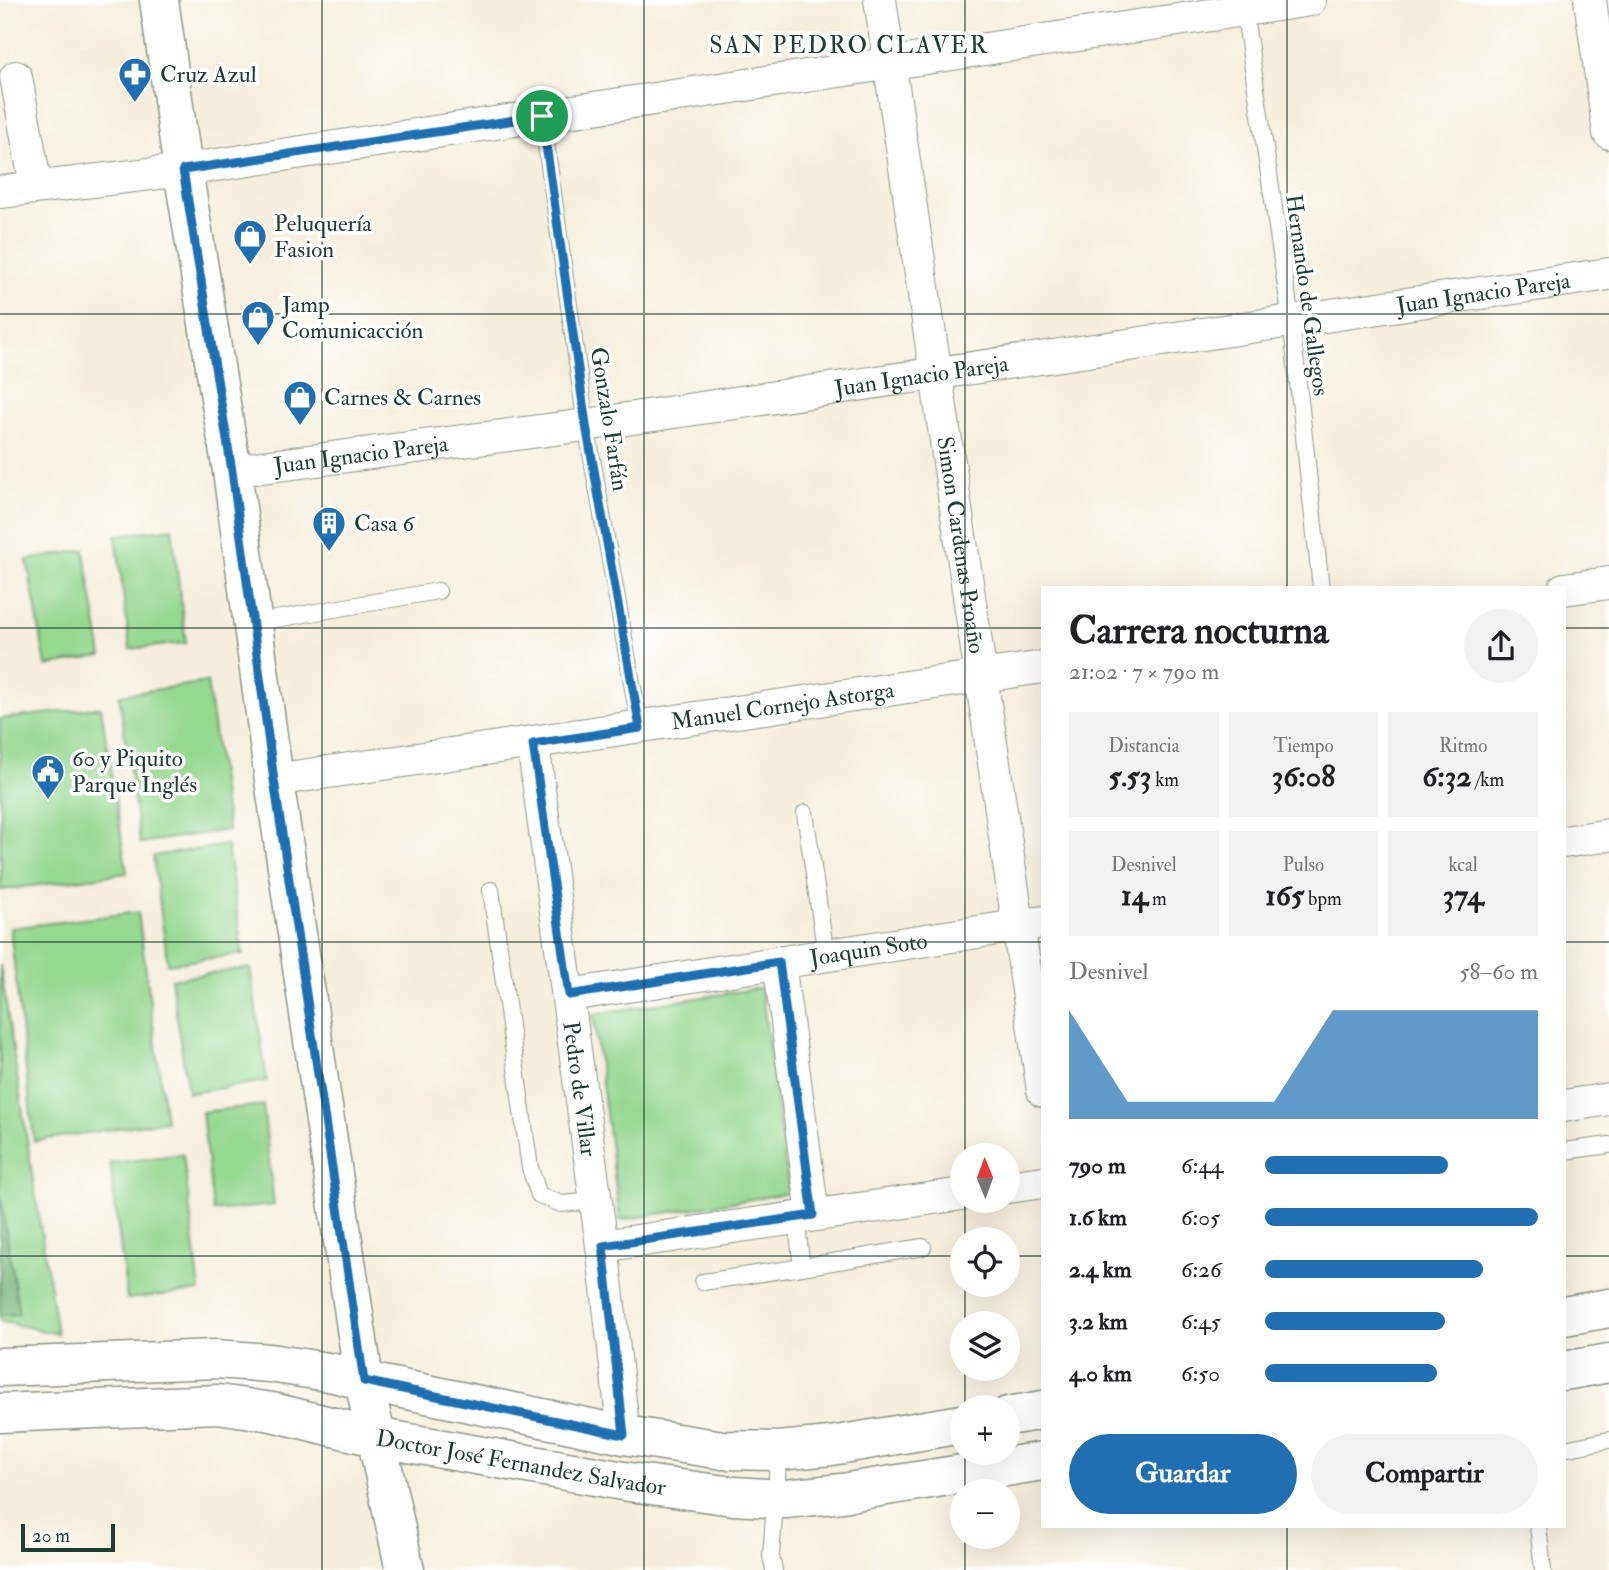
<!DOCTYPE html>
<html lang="es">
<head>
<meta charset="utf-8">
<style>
	:root { --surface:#fff; --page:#f2f2f2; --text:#202124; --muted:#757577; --accent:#1f6fb2 }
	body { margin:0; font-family:"IM FELL Double Pica",serif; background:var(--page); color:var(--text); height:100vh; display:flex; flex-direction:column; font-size:26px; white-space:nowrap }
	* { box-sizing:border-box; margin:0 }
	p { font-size:23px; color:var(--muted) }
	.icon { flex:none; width:38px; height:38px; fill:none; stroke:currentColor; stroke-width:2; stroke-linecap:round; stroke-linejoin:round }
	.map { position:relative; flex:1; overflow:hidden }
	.panel { position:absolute; left:1041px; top:586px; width:525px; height:942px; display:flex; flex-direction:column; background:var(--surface); border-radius:0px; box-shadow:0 7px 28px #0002 }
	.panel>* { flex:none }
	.needle { width:46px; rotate:359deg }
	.buttons { position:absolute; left:950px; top:1143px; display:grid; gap:14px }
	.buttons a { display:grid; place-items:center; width:70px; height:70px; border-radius:50%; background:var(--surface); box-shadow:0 7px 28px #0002; font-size:35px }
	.scale { position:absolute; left:21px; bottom:18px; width:94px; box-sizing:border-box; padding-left:7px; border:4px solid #1f3d34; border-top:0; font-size:19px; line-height:24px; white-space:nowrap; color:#1f3d34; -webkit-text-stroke:5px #fff; paint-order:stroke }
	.pin { position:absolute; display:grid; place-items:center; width:60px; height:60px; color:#fff; margin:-30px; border:4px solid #fff; border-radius:50%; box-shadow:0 2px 7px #0007 }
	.round { display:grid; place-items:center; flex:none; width:74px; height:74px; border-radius:37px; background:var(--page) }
	.summary { display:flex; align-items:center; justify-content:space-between; height:119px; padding:0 28px }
	h1 { font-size:38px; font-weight:800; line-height:52px }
	.stats { display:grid; grid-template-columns:repeat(3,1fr); gap:10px; height:119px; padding:7px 28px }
	.stats div { display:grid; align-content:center; border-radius:0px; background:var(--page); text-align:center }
	.stats b { font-size:30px; font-weight:800 }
	.stats small { font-size:19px; font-weight:400 }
	.stats p { font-size:19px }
	.chart { height:196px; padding:14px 28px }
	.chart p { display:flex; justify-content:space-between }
	.chart svg { width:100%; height:126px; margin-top:7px; fill:var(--accent); opacity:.7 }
	.cta { display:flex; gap:14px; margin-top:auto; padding:14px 28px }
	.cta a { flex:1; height:80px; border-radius:42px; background:var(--accent); color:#fff; font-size:28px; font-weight:800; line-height:80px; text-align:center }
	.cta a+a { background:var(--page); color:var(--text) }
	ul { padding:0 28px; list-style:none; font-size:23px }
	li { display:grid; grid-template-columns:112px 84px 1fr; align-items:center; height:52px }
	li i { height:18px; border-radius:9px; background:var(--accent) }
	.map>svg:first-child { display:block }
	.green { fill:#95d890; stroke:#5a8a62; stroke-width:2 }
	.forest { fill:#78b87a; stroke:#4c7a57; stroke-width:2 }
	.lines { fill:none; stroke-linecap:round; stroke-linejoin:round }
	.lane-casing { stroke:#8a9688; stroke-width:18 }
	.street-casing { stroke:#8a9688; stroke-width:34 }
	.secondary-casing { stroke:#8a9688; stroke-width:41 }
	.primary-casing { stroke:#8a9688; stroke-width:41 }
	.lane { stroke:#fff; stroke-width:16 }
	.street { stroke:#fff; stroke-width:32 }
	.secondary { stroke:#fff; stroke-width:38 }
	.primary { stroke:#fff; stroke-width:38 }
	.route-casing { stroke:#fff; stroke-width:14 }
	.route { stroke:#1f6fb2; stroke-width:9 }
	.grid { fill:none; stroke:#1f3d34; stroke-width:2; stroke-opacity:0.55 }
	.labels { text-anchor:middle; stroke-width:7; stroke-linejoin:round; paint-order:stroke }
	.poi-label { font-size:23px; fill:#1f3d34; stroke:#fff; text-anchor:start }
	.street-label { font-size:23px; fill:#1f3d34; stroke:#fff }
	.neighbourhood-label { font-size:24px; letter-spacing:2px; fill:#1f3d34; stroke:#fff }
</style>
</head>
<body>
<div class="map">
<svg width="1609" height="1570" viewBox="0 0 1609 1570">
	<rect width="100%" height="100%" fill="#fff"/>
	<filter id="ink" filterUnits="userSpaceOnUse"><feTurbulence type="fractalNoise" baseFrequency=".0143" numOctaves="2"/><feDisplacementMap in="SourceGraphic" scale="14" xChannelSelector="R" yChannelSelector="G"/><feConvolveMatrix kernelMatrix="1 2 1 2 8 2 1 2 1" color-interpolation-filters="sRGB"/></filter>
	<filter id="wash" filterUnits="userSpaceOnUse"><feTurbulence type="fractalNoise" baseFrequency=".00686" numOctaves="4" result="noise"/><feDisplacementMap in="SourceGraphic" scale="28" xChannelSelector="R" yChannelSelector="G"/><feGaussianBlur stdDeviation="1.57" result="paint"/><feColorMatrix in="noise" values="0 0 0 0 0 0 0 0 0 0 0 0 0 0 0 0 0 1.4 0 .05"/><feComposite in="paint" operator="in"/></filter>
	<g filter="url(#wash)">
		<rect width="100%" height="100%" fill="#f6eedc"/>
		<path class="green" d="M 172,528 L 186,643 L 130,649 L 116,535 Z
			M 84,550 L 102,656 L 46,666 L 27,560 Z
			M 207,682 L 228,830 L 140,843 L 119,695 Z
			M 101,707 L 127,873 L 1,890 L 0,719 Z
			M 227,845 L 243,954 L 168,964 L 153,856 Z
			M 138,912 L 166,1121 L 34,1141 L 10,928 Z
			M 0,965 L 57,1334 L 0,1321 Z
			M 250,968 L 267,1081 L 188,1093 L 171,979 Z
			M 761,988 L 789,1193 L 620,1220 L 593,1014 Z
			M 263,1105 L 274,1205 L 213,1211 L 202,1112 Z
			M 183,1154 L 200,1291 L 127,1299 L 110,1163 Z"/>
		<path class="forest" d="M 0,1192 L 19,1314 L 0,1315 Z"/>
	</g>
	<g filter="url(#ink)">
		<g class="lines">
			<defs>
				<path id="lane" d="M 1244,9 L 1291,320 L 1321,588
					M 542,116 L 586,425 L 640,728
					M 253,623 L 438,591
					M 805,813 L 826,955
					M 491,890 L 530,1168 L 539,1195 L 561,1204 L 596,1201
					M 1564,1151 L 1609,1145
					M 802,1267 L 923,1247
					M 703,1282 L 802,1267 L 796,1218
					M 1564,1449 L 1609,1440
					M 1538,1526 L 1543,1570
					M 774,1570 L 771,1556 L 779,1451"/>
				<g id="street">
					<path id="s1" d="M 880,0 L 1043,1091"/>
					<path d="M 1590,0 L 1609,133"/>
					<path d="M 16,77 L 36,187"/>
					<path d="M 0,192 L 183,170 L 1310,0"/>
					<path id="s2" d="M 232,471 L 586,425 L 1609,274"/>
					<path d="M 1564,589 L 1609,583"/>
					<path id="s3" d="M 533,744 L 602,1246 L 624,1435"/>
					<path id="s4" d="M 274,780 L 1043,667"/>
					<path d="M 1564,842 L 1609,835"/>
					<path d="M 779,962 L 813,1215"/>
					<path id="s5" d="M 569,995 L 1043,922"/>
					<path d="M 1564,1106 L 1609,1099"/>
					<path d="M 1008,1187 L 1043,1182"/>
					<path d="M 602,1246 L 962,1194"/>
				</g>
				<path id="secondary" d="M 159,0 L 183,170 L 232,471 L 274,780 L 364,1381 L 405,1570"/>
				<g id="primary">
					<path d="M 1564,1316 L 1609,1308"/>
					<path d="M 0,1367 L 216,1359 L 270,1363 L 334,1373 L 364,1381 L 624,1435 L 723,1450 L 779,1451 L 831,1446 L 962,1424"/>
					<path d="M 1564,1371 L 1609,1363"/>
					<path id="s6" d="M 0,1413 L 218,1404 L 272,1412 L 375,1437 L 629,1482 L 733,1496 L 786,1499 L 842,1493 L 1043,1461"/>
					<path d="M 1008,1416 L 1043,1410"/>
				</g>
			</defs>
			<use href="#lane" class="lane-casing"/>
			<use href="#street" class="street-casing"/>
			<use href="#secondary" class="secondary-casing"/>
			<use href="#primary" class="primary-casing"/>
			<use href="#lane" class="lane"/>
			<use href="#street" class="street"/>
			<use href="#secondary" class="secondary"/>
			<use href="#primary" class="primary"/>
		</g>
	</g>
	<g class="lines" filter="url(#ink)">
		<defs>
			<path id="route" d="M 542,116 L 586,425 L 640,728 L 533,744 L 569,995 L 779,962 L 813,1215 L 603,1246 L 624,1435 L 364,1381 L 274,780 L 232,471 L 183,170 Z"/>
		</defs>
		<use href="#route" class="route-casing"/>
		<use href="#route" class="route"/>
	</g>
	<path class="grid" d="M 322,0 L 322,1570M 644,0 L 644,1570M 965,0 L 965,1155M 1287,0 L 1287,588M 0,314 L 1609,314M 0,628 L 1043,628M 1564,628 L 1609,628M 0,942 L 1043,942M 1564,942 L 1609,942M 965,1200 L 965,1239M 0,1256 L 962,1256M 1008,1256 L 1043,1256M 1564,1256 L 1609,1256M 965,1284 L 965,1323M 965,1368 L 965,1407M 965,1452 L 965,1491M 1287,1526 L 1287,1570M 965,1536 L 965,1570"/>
	<defs>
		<symbol id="pharmacy-pin" viewBox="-11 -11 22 30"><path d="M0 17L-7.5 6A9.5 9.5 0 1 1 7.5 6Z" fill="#1f6fb2" stroke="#fff"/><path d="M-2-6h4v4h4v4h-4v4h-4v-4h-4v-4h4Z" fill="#fff"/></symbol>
		<symbol id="shop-pin" viewBox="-11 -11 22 30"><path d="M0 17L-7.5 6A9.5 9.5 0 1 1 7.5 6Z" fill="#1f6fb2" stroke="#fff"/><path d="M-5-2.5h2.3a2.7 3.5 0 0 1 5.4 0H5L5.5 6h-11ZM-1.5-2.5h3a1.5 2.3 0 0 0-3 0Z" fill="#fff"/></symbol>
		<symbol id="building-pin" viewBox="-11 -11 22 30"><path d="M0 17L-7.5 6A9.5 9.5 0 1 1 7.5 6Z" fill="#1f6fb2" stroke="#fff"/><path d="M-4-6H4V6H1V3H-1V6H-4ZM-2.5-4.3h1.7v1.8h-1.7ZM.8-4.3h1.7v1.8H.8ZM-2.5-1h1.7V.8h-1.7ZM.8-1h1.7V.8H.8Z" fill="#fff"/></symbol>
		<symbol id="civic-pin" viewBox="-11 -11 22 30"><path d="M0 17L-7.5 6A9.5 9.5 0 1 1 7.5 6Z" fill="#1f6fb2" stroke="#fff"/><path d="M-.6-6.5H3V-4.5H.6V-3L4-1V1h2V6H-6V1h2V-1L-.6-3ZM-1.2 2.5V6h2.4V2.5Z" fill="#fff"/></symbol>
	</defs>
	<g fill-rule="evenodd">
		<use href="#pharmacy-pin" x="116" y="55" width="38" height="52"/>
		<use href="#shop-pin" x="231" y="217" width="38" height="52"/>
		<use href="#shop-pin" x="239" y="298" width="38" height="52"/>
		<use href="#shop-pin" x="281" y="378" width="38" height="52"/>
		<use href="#building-pin" x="310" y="504" width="38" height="52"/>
		<use href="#civic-pin" x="29" y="752" width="38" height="52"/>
	</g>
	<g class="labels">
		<g class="poi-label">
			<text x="160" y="82">Cruz Azul</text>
			<text x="274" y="231">Peluquería<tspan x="274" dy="26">Fasion</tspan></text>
			<text x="282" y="312">Jamp<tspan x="282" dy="26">Comunicacción</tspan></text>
			<text x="324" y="405">Carnes &amp; Carnes</text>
			<text x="354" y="531">Casa 6</text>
			<text x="72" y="766">60 y Piquito<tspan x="72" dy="26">Parque Inglés</tspan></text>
		</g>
		<g class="street-label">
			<text dy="8" stroke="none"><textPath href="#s2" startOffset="1264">Juan Ignacio Pareja</textPath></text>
			<text transform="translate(1308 295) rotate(82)" y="8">Hernando de Gallegos</text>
			<text dy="8" stroke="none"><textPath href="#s2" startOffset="696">Juan Ignacio Pareja</textPath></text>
			<text transform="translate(610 419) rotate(81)" y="8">Gonzalo Farfán</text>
			<text dy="8" stroke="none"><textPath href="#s2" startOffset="130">Juan Ignacio Pareja</textPath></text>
			<text dy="8" stroke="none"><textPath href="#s1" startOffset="551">Simon Cardenas Proaño</textPath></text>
			<text dy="8" stroke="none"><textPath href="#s4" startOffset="514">Manuel Cornejo Astorga</textPath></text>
			<text dy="8" stroke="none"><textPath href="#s5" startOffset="303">Joaquin Soto</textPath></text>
			<text dy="8" stroke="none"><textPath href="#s3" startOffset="348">Pedro de Villar</textPath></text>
			<text dy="8" stroke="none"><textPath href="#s6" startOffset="527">Doctor José Fernandez Salvador</textPath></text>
		</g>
		<g class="neighbourhood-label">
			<text x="849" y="53">SAN PEDRO CLAVER</text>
		</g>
	</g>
</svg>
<div class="buttons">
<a><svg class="needle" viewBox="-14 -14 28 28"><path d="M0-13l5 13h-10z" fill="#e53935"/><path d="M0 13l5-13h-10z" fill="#757577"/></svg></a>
<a><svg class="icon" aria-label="locate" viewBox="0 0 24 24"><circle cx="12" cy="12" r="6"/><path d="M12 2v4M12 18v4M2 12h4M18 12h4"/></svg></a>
<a><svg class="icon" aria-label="layers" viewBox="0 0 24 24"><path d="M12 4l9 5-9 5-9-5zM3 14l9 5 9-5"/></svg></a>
<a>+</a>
<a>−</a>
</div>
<div class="scale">20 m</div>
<div class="pin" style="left:542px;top:116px;background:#1e9e55"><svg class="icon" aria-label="arrive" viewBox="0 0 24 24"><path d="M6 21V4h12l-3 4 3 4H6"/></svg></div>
<section class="panel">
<div class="summary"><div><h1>Carrera nocturna</h1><p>21:02 · 7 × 790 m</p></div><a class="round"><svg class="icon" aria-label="share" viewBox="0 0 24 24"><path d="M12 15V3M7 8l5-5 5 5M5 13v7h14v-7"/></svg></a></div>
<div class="stats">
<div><p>Distancia</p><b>5.53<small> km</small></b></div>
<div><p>Tiempo</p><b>36:08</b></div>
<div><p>Ritmo</p><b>6:32<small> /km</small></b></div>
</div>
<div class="stats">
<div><p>Desnivel</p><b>14<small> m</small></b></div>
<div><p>Pulso</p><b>165<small> bpm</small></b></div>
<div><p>kcal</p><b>374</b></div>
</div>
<div class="chart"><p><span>Desnivel</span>58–60 m</p>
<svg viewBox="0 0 160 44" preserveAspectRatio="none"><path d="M0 44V6L10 22L20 38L30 38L40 38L50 38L60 38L70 38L80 22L90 6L100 6L110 6L120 6L130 6L140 6L150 6L160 6V44z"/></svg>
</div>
<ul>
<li><b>790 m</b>6:44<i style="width:67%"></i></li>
<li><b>1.6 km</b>6:05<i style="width:100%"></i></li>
<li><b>2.4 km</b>6:26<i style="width:80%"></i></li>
<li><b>3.2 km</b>6:45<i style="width:66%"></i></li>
<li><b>4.0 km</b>6:50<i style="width:63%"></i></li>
</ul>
<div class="cta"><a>Guardar</a><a>Compartir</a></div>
</section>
</div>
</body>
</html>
